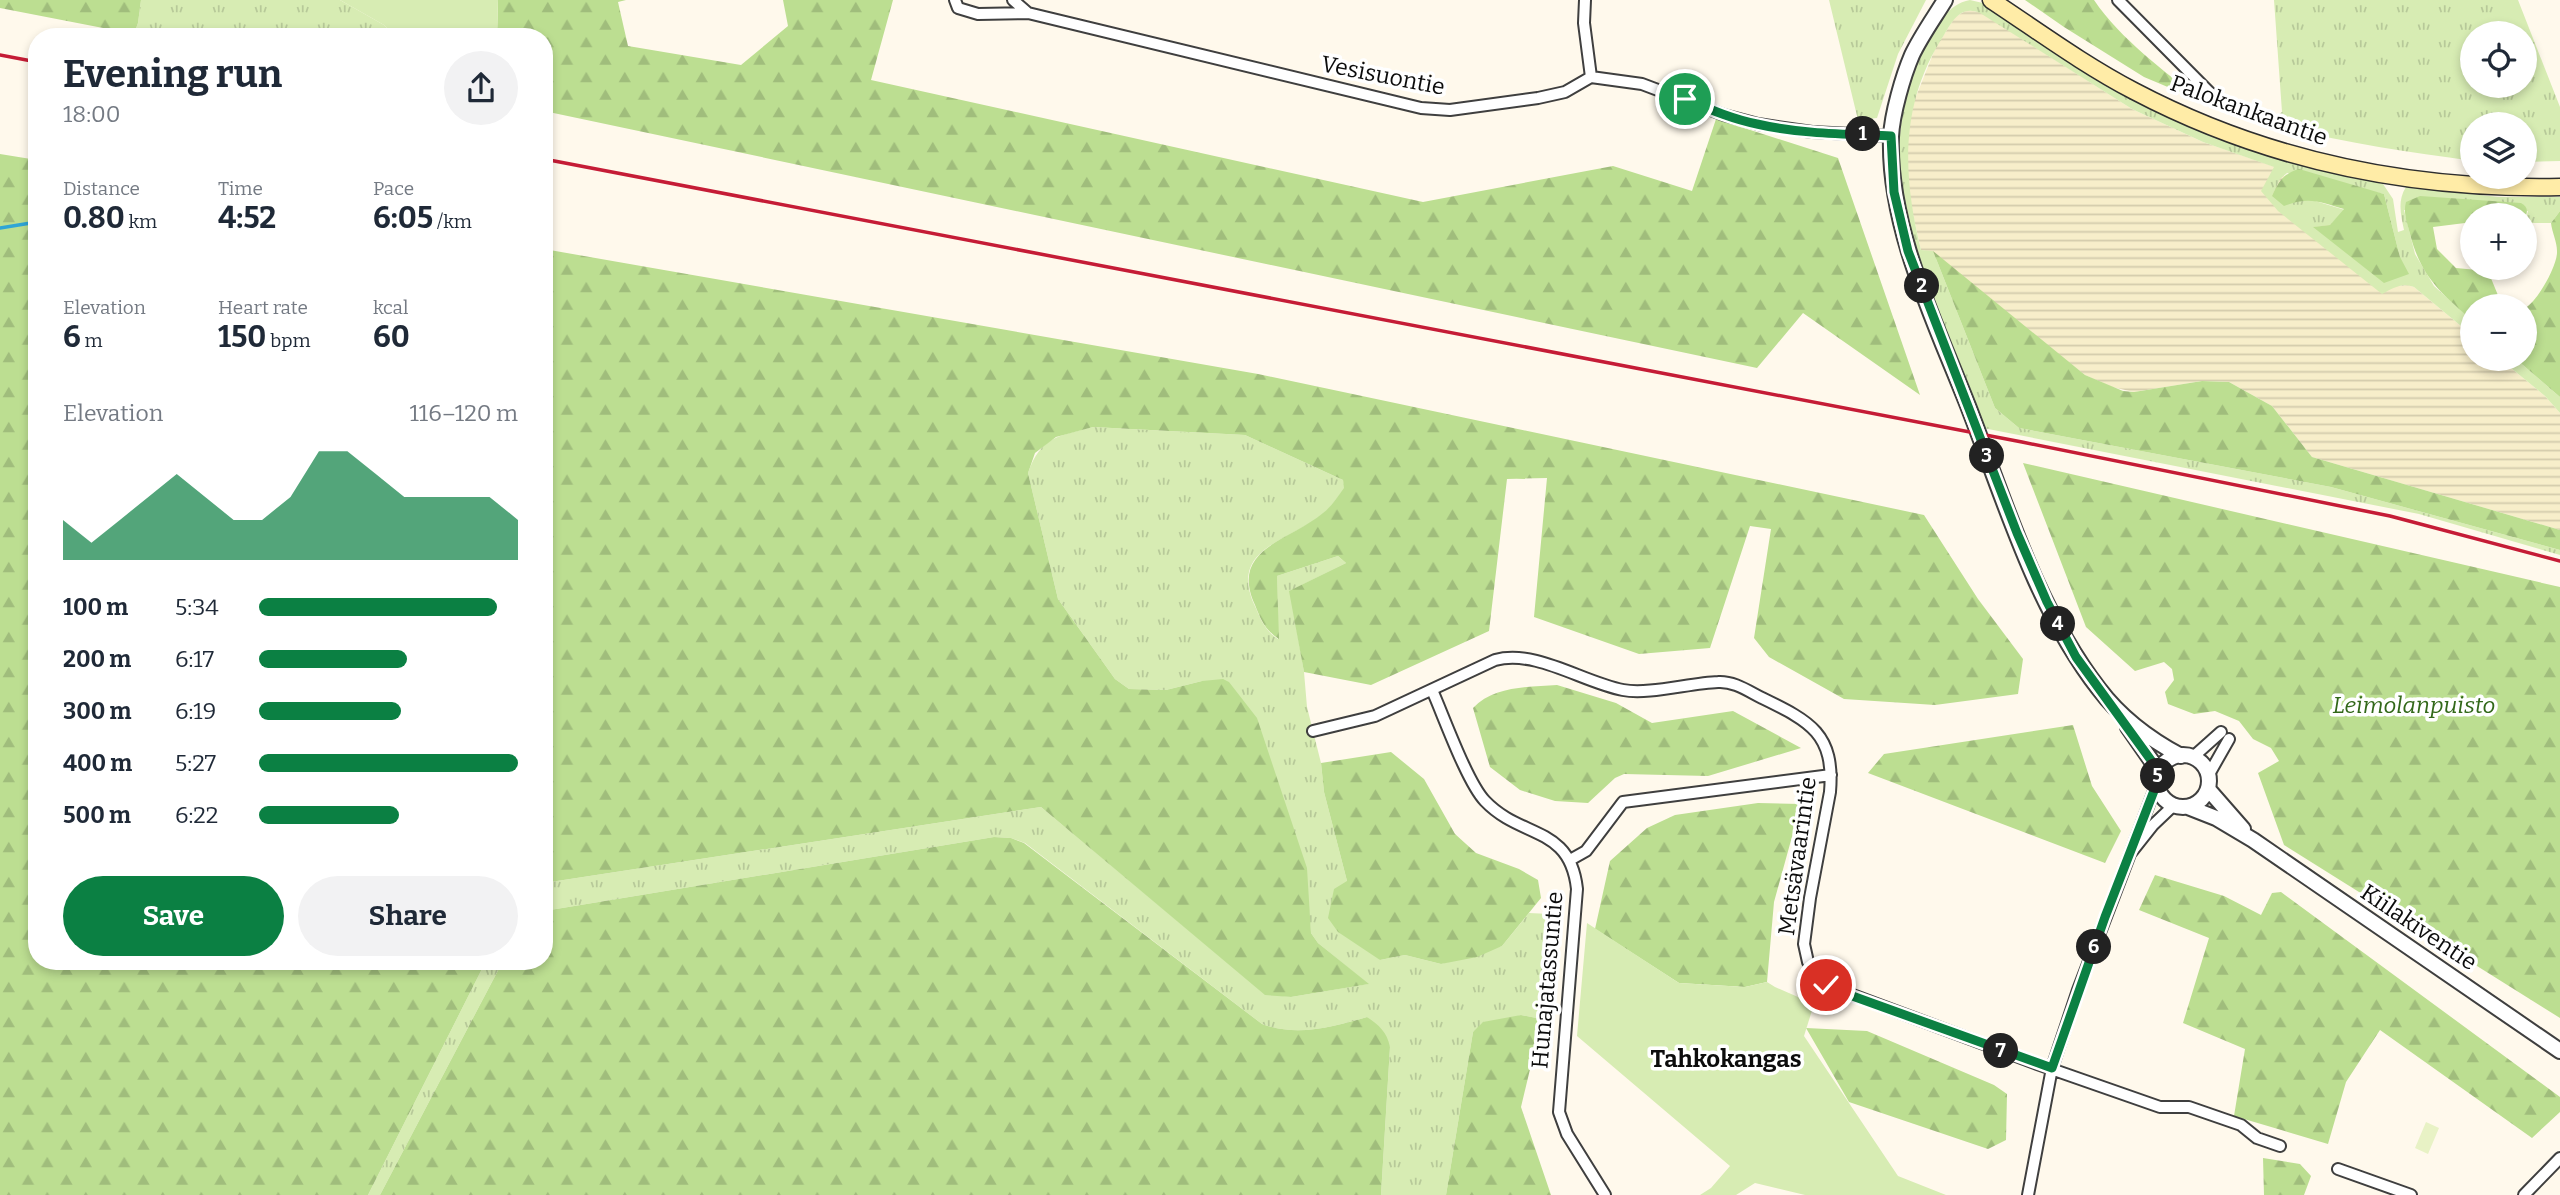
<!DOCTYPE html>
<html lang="en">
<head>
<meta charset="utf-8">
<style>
	:root { --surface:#fff; --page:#f2f2f3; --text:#1f2937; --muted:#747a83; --accent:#0b8043 }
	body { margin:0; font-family:Bitter,serif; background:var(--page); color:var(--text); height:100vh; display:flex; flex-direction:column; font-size:26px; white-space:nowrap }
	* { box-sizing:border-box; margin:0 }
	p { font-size:23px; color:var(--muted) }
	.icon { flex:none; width:38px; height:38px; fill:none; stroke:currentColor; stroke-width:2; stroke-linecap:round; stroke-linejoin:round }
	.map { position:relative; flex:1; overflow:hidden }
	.panel { position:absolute; left:28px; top:28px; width:525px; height:942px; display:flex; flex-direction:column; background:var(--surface); border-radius:28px; box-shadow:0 4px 10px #0003 }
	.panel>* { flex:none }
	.fabs { position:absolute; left:2460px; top:21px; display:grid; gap:14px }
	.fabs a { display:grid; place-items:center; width:77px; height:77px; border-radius:50%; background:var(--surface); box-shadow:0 4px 10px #0003; font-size:35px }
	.pin { position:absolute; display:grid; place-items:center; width:60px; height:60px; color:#fff; margin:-30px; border:4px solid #fff; border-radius:50%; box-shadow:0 2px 7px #0007 }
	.km { position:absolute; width:35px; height:35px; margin:-18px; border-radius:50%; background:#222; color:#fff; font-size:19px; line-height:35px; text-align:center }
	.round { display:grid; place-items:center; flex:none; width:74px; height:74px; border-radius:37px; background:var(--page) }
	.summary { display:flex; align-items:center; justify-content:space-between; height:119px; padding:0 35px }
	h1 { font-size:38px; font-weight:700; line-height:52px }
	.metrics { display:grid; grid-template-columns:repeat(3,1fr); gap:10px; height:119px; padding:7px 35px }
	.metrics div { display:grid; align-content:center }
	.metrics b { font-size:30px; font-weight:700 }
	.metrics small { font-size:19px; font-weight:400 }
	.metrics p { font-size:19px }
	.chart { height:196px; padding:14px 35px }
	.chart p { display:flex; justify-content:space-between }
	.chart svg { width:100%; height:126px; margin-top:7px; fill:var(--accent); opacity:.7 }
	.action { display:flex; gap:14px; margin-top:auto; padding:14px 35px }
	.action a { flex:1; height:80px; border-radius:42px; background:var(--accent); color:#fff; font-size:28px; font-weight:700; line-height:80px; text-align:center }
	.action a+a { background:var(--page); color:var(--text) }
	ul { padding:0 35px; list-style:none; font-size:23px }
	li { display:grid; grid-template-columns:112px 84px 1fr; align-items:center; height:52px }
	li i { height:18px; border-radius:9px; background:var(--accent) }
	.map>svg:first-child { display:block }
	.farmland { fill:url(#farmland-rules) }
	.grass { fill:url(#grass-tufts); fill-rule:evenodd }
	.forest { fill:url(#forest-firs) }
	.park { fill:#d7ecb3 }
	.pitch { fill:#e8f2c5 }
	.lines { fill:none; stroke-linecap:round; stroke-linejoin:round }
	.stream { stroke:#2fa5d6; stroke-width:3.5 }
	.minor-casing { stroke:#3f3f3f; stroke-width:14 }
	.tertiary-casing { stroke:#3f3f3f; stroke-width:18 }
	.secondary-casing { stroke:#2e2e2e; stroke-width:19 }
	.minor { stroke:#fff; stroke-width:10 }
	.tertiary { stroke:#fff; stroke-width:14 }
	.secondary { stroke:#ffeca7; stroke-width:16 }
	.rail { stroke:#c51c36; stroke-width:3.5 }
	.route-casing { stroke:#fff; stroke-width:14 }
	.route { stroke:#0b8043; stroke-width:9 }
	.labels { text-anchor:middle; stroke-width:7; stroke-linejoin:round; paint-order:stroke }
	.street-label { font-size:23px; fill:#0c0c0c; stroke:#fff }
	.park-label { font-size:23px; font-style:italic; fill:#326819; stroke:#fff }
	.neighbourhood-label { font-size:24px; font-weight:bold; fill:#0c0c0c; stroke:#fff }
</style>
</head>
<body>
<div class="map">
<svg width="2560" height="1195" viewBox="0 0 2560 1195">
	<defs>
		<pattern id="farmland-rules" width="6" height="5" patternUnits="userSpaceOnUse" patternTransform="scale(1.75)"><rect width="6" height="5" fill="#f7eeca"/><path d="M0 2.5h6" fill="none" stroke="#d3cbac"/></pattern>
		<pattern id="grass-tufts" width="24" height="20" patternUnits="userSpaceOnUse" patternTransform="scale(1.75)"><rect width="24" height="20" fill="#d7ecb3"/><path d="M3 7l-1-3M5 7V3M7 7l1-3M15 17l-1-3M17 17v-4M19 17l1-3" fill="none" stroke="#b7c999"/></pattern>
		<pattern id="forest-firs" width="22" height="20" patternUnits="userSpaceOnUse" patternTransform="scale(1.75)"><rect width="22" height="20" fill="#bcde91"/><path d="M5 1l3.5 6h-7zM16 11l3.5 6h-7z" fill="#a0bd7c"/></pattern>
	</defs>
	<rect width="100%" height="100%" fill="#fff9ec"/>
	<path class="farmland" d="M 1967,10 L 1980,12 L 2132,109 L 2203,142 L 2275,167 L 2397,286 L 2408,285 L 2414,287 L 2473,336 L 2473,359 L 2500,359 L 2545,396 L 2560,413 L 2560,530 L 2312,457 L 2272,406 L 2229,382 L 2202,381 L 2134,392 L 2112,387 L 2085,375 L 1926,251 L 1921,250 L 1908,192 L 1908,137 L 1911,109 L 1935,49 L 1955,17 Z"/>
	<path class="grass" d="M 141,0 L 340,0 L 384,25 L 396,37 L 149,37 L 134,34 L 138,23 Z
		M 1829,0 L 1926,0 L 1898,54 L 1877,118 L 1858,120 Z
		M 1970,0 L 1987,4 L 2219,136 L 2300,164 L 2383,184 L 2393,199 L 2398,232 L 2404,230 C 2401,215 2397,201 2406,187 L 2498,197 L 2560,197 L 2560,211 L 2551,223 L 2525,223 L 2528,211 L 2404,210 L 2415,254 L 2434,286 L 2473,321 L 2473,336 L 2414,287 C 2402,282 2393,288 2382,294 L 2278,211 L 2261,191 L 2274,167 L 2203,142 L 2132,109 L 1980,13 C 1961,5 1953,20 1944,35 C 1900,103 1902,173 1921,250 L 1933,251 L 1995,408 L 2019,428 L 2331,487 L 2560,550 L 2560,555 L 2419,514 L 1983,428 C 1969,389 1954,351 1939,312 C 1928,283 1915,253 1907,221 C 1893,164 1897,96 1927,44 C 1938,25 1947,4 1970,0 ZM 2287,173 L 2384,194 L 2400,257 L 2314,227 L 2330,225 L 2345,210 L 2312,200 L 2272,196 L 2280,179 Z
		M 2274,0 L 2518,0 L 2560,107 L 2560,161 L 2525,162 L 2525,124 L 2473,124 L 2473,161 C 2403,151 2334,142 2266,122 L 2282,112 ZM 2525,33 L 2525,86 L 2473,86 L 2473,33 Z
		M 2500,359 L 2516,359 L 2560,397 L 2560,413 L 2545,396 Z
		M 1093,427 L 1245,435 L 1343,480 L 1345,488 C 1338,496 1331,507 1324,513 C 1291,541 1229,547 1254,604 C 1261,619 1264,630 1278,639 L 1277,576 L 1338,556 L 1346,563 L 1290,591 L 1304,672 L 1307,707 L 1321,763 L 1324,792 L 1347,881 L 1380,960 L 1405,955 L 1441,964 L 1502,946 L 1529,913 L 1550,914 L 1542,1019 L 1521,1015 L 1473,1032 L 1446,1195 L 1381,1195 L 1390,1047 L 1367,1017 C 1333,1027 1297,1037 1262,1024 L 1025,843 L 1011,838 L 994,837 L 544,911 L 544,883 L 1041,807 L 1265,994 L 1291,997 L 1368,984 L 1318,943 L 1311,933 L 1309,911 L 1202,681 L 1166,690 L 1129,689 L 1115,679 L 1058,599 L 1028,473 C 1041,436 1059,436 1093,427 Z
		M 486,961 L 503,961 L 380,1195 L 368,1195 Z"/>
	<path class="forest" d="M 0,0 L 141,0 L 138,23 L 134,34 L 0,8 Z
		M 498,0 L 626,0 L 618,2 L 628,46 L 741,65 L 788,26 L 783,0 L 893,0 L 871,80 L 1423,202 L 1613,166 L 1692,191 L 1716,119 L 1838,158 L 1920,395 L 1803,313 L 1757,368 L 544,111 L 544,37 L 497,37 Z
		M 2025,0 L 2094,0 C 2121,40 2164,70 2201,101 L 2144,77 L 2064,27 Z
		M 0,154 L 37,160 L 37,961 L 486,961 L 368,1195 L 0,1195 Z
		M 2299,169 L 2384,194 L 2400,257 L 2409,274 L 2384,283 L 2313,227 L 2330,225 L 2344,209 C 2320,202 2309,196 2284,206 L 2272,196 C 2279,181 2283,174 2299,169 Z
		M 2420,196 L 2521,203 C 2528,207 2528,211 2525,218 L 2525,215 L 2473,215 L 2473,222 L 2433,227 L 2437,249 L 2456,268 L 2488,271 L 2502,305 L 2504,306 L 2473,306 L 2473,321 C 2441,293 2421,277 2410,234 C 2407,222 2403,213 2406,202 Z
		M 2560,211 L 2560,397 L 2516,359 L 2525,359 L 2525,308 C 2537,302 2558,265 2557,251 C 2557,242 2552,232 2551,223 Z
		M 544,249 L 1258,374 L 1924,515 L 1978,599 L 2023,659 L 2018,694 L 1935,705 L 1844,699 L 1769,657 L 1754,638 L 1771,529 L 1750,526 L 1710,648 L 1639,654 L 1534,617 L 1547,478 L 1507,479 L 1489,631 L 1371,685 L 1304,672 L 1289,591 L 1346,563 L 1338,556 L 1277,576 L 1279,639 C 1265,630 1261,620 1255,605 C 1229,548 1290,541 1323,513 C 1331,507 1338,496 1344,488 L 1343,480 L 1245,435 L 1093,427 L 1056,437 L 1035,453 L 1028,473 L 1058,599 L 1115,679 L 1129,689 L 1166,690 L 1202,681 L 1223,679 L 1229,682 L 1257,718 L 1307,868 L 1311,933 L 1318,943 L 1369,984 L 1291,997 L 1265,995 L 1041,807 L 544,883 Z
		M 1933,251 L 2085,375 L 2123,391 L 2134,392 L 2202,381 L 2229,382 L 2272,406 L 2312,457 L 2560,530 L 2560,550 L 2331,487 L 2019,428 L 1995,408 Z
		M 2023,463 L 2560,587 L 2560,1018 L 2284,845 L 2258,773 L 2279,761 L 2271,748 L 2253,739 L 2239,721 L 2215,711 L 2194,714 L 2168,704 L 2165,692 L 2174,680 L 2172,669 L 2164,662 L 2135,671 L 2086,627 Z
		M 1557,685 L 1616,703 L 1652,723 L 1733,711 L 1801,748 L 1708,776 L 1624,774 L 1615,778 L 1588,803 L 1555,801 L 1520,790 L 1490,767 L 1473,708 C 1494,686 1529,687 1557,685 Z
		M 2073,725 L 2092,786 L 2121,831 L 2105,863 L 1868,773 L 1884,754 Z
		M 1391,752 L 1424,779 L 1455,834 L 1476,853 L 1519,869 L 1538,880 L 1541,898 L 1502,946 L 1477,957 L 1441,964 L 1405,955 L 1380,960 L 1338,932 L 1328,918 L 1334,889 L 1347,881 L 1324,792 L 1321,763 Z
		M 1758,803 L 1801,804 L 1774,902 L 1767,982 L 1745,987 L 1679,983 L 1595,929 L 1610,861 L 1647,828 L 1675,815 Z
		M 994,837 L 1011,838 L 1024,843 L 1262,1024 C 1297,1037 1333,1027 1367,1017 C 1379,1025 1387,1032 1390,1047 L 1381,1195 L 380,1195 L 503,961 L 544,961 L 544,911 Z
		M 2155,875 L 2224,896 L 2261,915 L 2272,893 L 2281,892 L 2560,1097 L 2560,1112 L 2532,1138 L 2380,1030 L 2346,1082 L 2328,1144 L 2234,1116 L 2245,1049 L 2183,1023 L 2209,938 L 2139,910 Z
		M 1521,1015 L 1542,1019 L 1521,1107 L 1551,1195 L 1446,1195 L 1473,1032 L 1483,1022 Z
		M 1806,1028 L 1867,1031 L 1994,1085 L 2007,1094 L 2006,1140 L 1988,1149 L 1849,1102 Z
		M 2263,1158 L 2300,1164 L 2311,1176 L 2304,1195 L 2264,1195 Z"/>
	<path class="park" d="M 340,0 L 498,0 L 497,37 L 396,37 L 384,25 Z
		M 1587,923 L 1679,983 L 1745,987 L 1767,982 L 1775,987 L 1814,1004 L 1804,1036 L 1898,1176 L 1946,1195 L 1805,1195 L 1755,1183 L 1736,1195 L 1700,1195 L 1711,1188 L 1730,1166 L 1577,1036 Z"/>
	<path class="pitch" d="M 2426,1122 L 2439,1128 L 2428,1154 L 2415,1148 Z"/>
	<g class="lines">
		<path class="stream" d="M 0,228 L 37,222"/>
		<defs>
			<path id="minor" d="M 955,0 L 958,8 L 978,14 L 1028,13 L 1421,108 L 1450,110 L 1538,98 L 1565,92 L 1591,77 L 1642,84 L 1724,115 L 1758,124 L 1812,132 L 1891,136
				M 1013,0 L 1028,13
				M 1585,0 L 1584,23 L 1591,77
				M 2118,0 L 2217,100
				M 1432,690 C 1444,717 1467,782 1485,801 C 1521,839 1570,825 1577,889 L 1559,1112 L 1567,1134 L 1605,1195
				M 1313,731 L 1375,716 L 1495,660 C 1536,649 1582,682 1623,690 C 1648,695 1690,683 1718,682 C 1734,681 1748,691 1762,698 C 1809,721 1835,733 1830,792 L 1810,898 L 1804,944 L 1808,962 L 1826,985 L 2037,1064 L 2160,1107 L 2189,1107 L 2241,1125 L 2257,1138 L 2280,1146
				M 2193,757 L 2221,732
				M 2208,776 L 2229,739
				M 2157,783 L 2130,854 L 2153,825 L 2174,805
				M 1570,860 L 1586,851 L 1623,802 L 1831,775
				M 2338,1169 L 2411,1195
				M 2028,1195 L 2052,1068 L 2078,990 L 2130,854
				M 2524,1195 L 2560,1158"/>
			<path id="tertiary" d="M 1945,0 C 1934,18 1921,36 1912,55 C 1903,76 1892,114 1891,137 C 1888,229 1937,326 1970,411 C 2006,505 2037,609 2099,689 C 2121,718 2149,739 2181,756
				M 2128,727 L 2153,763 L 2158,776
				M2157 781a26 26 0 1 1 52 0a26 26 0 1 1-52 0Z
				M 2208,789 L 2243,829
				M 2188,807 L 2216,818 L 2253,840 L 2560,1051"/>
			<path id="secondary" d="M 1991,0 C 2038,31 2084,65 2134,91 C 2267,161 2411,190 2560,187"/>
		</defs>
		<use href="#minor" class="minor-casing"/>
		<use href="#tertiary" class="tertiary-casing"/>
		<use href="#secondary" class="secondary-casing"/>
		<use href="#minor" class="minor"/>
		<use href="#tertiary" class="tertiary"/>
		<use href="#secondary" class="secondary"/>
		<path class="rail" d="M 0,55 L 37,62
			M 544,159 L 2022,442 L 2390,516 L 2560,561"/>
	</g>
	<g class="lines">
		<defs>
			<path id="route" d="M 1685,99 C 1709,109 1732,119 1757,124 C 1800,134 1847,134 1891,136 L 1894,192 L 1908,251 L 2017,533 L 2047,602 L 2076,657 L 2153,763 L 2158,776 L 2157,783 L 2105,917 L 2052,1068 L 1833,989 L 1826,985"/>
		</defs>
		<use href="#route" class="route-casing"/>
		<use href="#route" class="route"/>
	</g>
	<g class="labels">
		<g class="street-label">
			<text transform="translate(1383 75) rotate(11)" y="8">Vesisuontie</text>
			<text transform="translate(2249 110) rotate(20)" y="8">Palokankaantie</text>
			<text transform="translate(1797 856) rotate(-82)" y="8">Metsävaarintie</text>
			<text transform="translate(2419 927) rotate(34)" y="8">Kiilakiventie</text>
			<text transform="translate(1547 980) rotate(-85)" y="8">Hunajatassuntie</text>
		</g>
		<g class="park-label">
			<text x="2414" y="713">Leimolanpuisto</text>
		</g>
		<g class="neighbourhood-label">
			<text x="1726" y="1067">Tahkokangas</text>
		</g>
	</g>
</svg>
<div class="fabs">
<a><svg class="icon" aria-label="locate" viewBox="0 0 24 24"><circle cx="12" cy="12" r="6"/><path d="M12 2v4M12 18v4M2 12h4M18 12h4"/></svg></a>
<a><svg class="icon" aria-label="layers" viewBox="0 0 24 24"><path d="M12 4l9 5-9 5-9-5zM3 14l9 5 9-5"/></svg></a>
<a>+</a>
<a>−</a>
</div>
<div class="pin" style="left:1685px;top:99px;background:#1e9e55"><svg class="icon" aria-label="arrive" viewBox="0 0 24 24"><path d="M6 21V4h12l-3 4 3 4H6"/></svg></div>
<div class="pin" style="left:1826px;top:985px;background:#d93025"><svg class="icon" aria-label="check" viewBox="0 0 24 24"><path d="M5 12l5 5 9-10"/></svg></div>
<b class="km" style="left:1863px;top:134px">1</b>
<b class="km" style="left:1922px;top:286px">2</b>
<b class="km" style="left:1987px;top:456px">3</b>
<b class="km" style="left:2058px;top:624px">4</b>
<b class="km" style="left:2158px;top:776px">5</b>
<b class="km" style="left:2094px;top:947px">6</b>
<b class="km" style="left:2001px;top:1051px">7</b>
<section class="panel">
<div class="summary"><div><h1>Evening run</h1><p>18:00</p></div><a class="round"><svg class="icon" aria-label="share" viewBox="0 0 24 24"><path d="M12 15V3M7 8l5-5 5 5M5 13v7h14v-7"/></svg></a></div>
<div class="metrics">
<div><p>Distance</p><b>0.80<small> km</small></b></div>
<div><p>Time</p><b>4:52</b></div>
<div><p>Pace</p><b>6:05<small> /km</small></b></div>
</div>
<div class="metrics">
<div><p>Elevation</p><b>6<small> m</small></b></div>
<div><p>Heart rate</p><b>150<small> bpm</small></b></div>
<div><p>kcal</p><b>60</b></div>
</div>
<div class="chart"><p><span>Elevation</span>116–120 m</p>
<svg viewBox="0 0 160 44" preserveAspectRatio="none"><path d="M0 44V30L10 38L20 30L30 22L40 14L50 22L60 30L70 30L80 22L90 6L100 6L110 14L120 22L130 22L140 22L150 22L160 30V44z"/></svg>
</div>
<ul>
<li><b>100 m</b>5:34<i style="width:92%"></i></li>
<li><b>200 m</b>6:17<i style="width:57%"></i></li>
<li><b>300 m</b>6:19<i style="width:55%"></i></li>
<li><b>400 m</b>5:27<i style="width:100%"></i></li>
<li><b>500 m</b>6:22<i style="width:54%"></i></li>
</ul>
<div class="action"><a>Save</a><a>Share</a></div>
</section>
</div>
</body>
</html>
